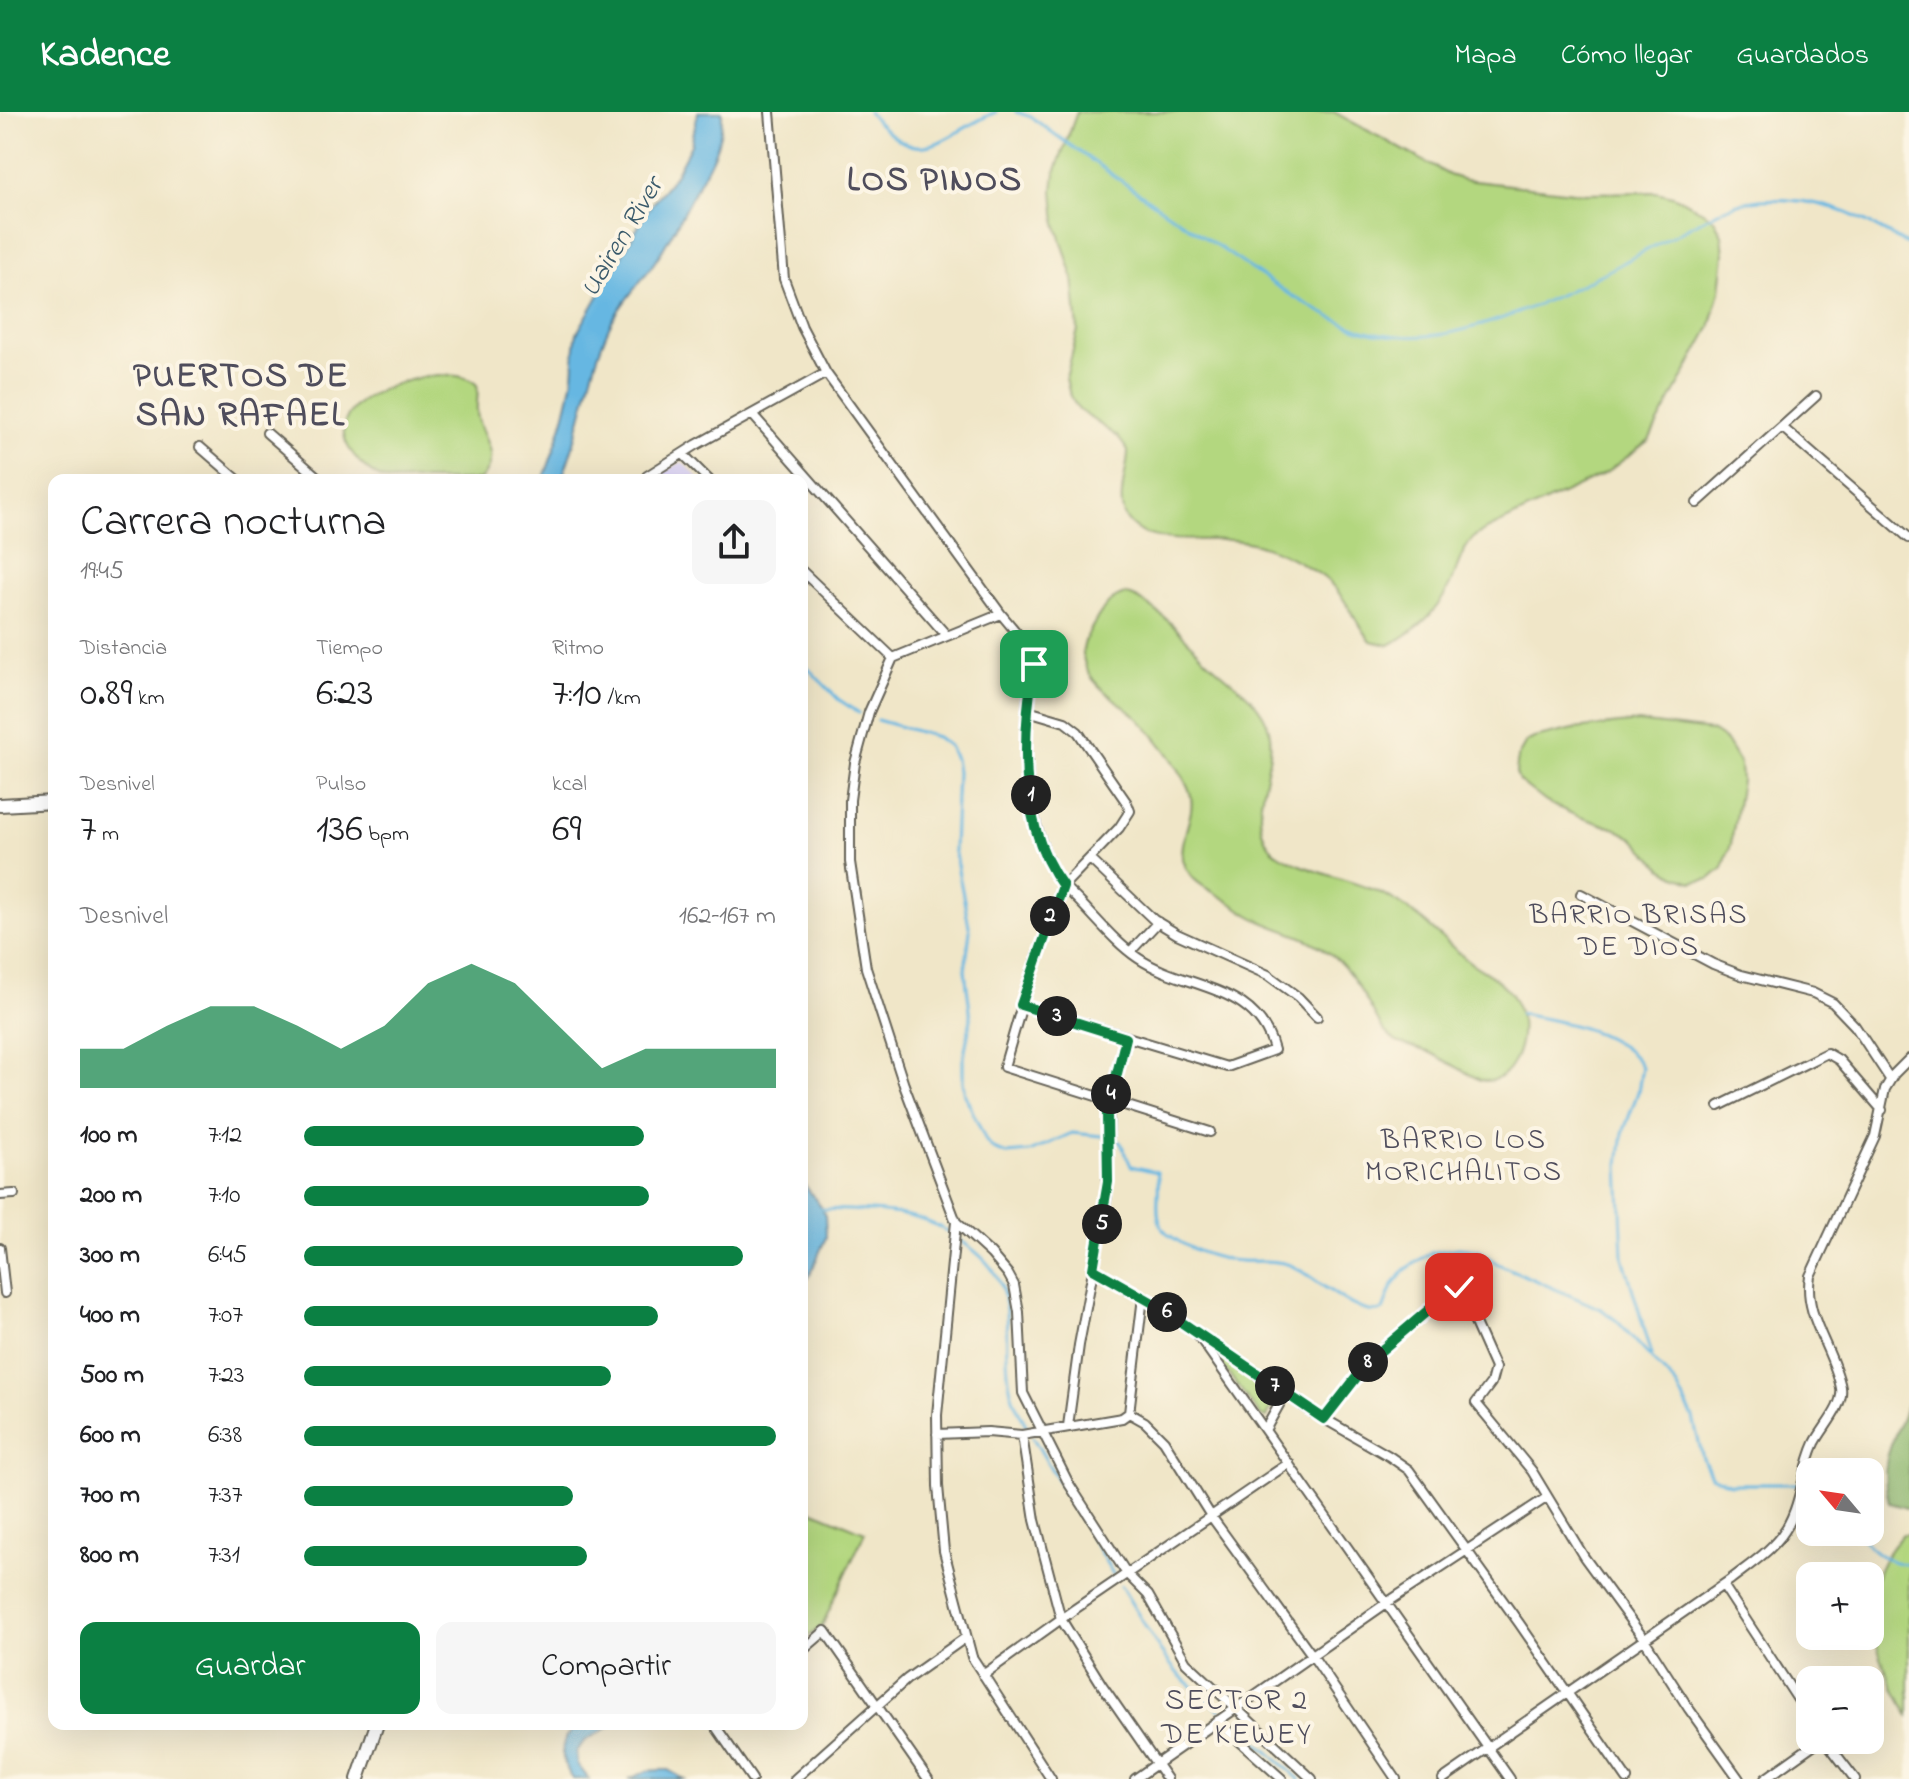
<!DOCTYPE html>
<html lang="es">
<head>
<meta charset="utf-8">
<style>
	:root { --surface:#fff; --page:#f6f6f6; --text:#202124; --muted:#757577; --accent:#0b8043 }
	body { margin:0; font-family:"Indie Flower",sans-serif; background:var(--page); color:var(--text); height:100vh; display:flex; flex-direction:column; font-size:30px; white-space:nowrap }
	* { box-sizing:border-box; margin:0 }
	p { font-size:26px; color:var(--muted) }
	.icon { flex:none; width:44px; height:44px; fill:none; stroke:currentColor; stroke-width:2; stroke-linecap:round; stroke-linejoin:round }
	.map { position:relative; flex:1; overflow:hidden }
	.drawer { position:absolute; left:48px; top:362px; width:760px; height:1256px; display:flex; flex-direction:column; background:var(--surface); border-radius:16px; box-shadow:0 8px 32px #0002 }
	.drawer>* { flex:none }
	.needle { width:52px; rotate:299deg }
	.controls { position:absolute; left:1796px; top:1346px; display:grid; gap:16px }
	.controls a { display:grid; place-items:center; width:88px; height:88px; border-radius:16px; background:var(--surface); box-shadow:0 8px 32px #0002; font-size:40px }
	.pin { position:absolute; display:grid; place-items:center; width:68px; height:68px; color:#fff; margin:-34px; border-radius:16px; box-shadow:0 4px 12px #0006 }
	.km { position:absolute; width:40px; height:40px; margin:-20px; border-radius:50%; background:#222; color:#fff; font-size:22px; line-height:40px; text-align:center }
	.round { display:grid; place-items:center; flex:none; width:84px; height:84px; border-radius:16px; background:var(--page) }
	.head { display:flex; align-items:center; justify-content:space-between; height:136px; padding:0 32px }
	h1 { font-size:44px; font-weight:600; line-height:60px }
	.stats { display:grid; grid-template-columns:repeat(3,1fr); gap:12px; height:136px; padding:8px 32px }
	.stats div { display:grid; align-content:center }
	.stats b { font-size:40px; font-weight:600 }
	.stats small { font-size:22px; font-weight:400 }
	.stats p { font-size:22px }
	.chart { height:224px; padding:16px 32px }
	.chart p { display:flex; justify-content:space-between }
	.chart svg { width:100%; height:144px; margin-top:8px; fill:var(--accent); opacity:.7 }
	.primary-button { display:flex; gap:16px; margin-top:auto; padding:16px 32px }
	.primary-button a { flex:1; height:92px; border-radius:16px; background:var(--accent); color:#fff; font-size:32px; font-weight:600; line-height:92px; text-align:center }
	.primary-button a+a { background:var(--page); color:var(--text) }
	ul { padding:0 32px; list-style:none; font-size:26px }
	li { display:grid; grid-template-columns:128px 96px 1fr; align-items:center; height:60px }
	li i { height:20px; border-radius:10px; background:var(--accent) }
	header { display:flex; align-items:center; gap:48px; box-sizing:border-box; height:112px; padding:0 40px; background:var(--accent); color:#fff }
	header strong { font-size:38px }
	nav { display:flex; gap:44px; margin-inline-start:auto; font-size:28px }
	.map>svg:first-child { display:block }
	.built { fill:#ddd5f6 }
	.green { fill:#b3d77f; stroke:#687a4e; stroke-width:2 }
	.forest { fill:#8eb86e; stroke:#556a45; stroke-width:2 }
	.water { fill:#66b7e2; stroke:#416a7f; stroke-width:2 }
	.lines { fill:none; stroke-linecap:round; stroke-linejoin:round }
	.stream { stroke:#66b7e2; stroke-width:3 }
	.minor-casing { stroke:#666358; stroke-width:12 }
	.trunk-casing { stroke:#666358; stroke-width:16 }
	.minor { stroke:#fff; stroke-width:8 }
	.trunk { stroke:#fff; stroke-width:12 }
	.route-casing { stroke:#fff; stroke-width:16 }
	.route { stroke:#0b8043; stroke-width:10 }
	.labels { text-anchor:middle; stroke-width:8; stroke-linejoin:round; paint-order:stroke }
	.water-label { font-size:28px; font-style:italic; fill:#3a5a6b; stroke:#fcf5e5 }
	.neighbourhood-label { font-size:28px; letter-spacing:2px; fill:#4f4d5c; stroke:#fcf5e5 }
	.quarter-label { font-size:30px; letter-spacing:2px; fill:#4f4d5c; stroke:#fcf5e5 }
	.district-label { font-size:34px; font-weight:bold; letter-spacing:2px; fill:#4f4d5c; stroke:#fcf5e5 }
</style>
</head>
<body>
<header>
<strong>Kadence</strong>
<nav><a>Mapa</a><a>Cómo llegar</a><a>Guardados</a></nav>
</header>
<div class="map">
<svg width="1909" height="1667" viewBox="0 0 1909 1667">
	<rect width="100%" height="100%" fill="#fcf5e5"/>
	<filter id="ink" filterUnits="userSpaceOnUse"><feTurbulence type="fractalNoise" baseFrequency=".0125" numOctaves="2"/><feDisplacementMap in="SourceGraphic" scale="16" xChannelSelector="R" yChannelSelector="G"/><feConvolveMatrix kernelMatrix="1 2 1 2 8 2 1 2 1" color-interpolation-filters="sRGB"/></filter>
	<filter id="wash" filterUnits="userSpaceOnUse"><feTurbulence type="fractalNoise" baseFrequency=".006" numOctaves="4" result="noise"/><feDisplacementMap in="SourceGraphic" scale="32" xChannelSelector="R" yChannelSelector="G"/><feGaussianBlur stdDeviation="1.8" result="paint"/><feColorMatrix in="noise" values="0 0 0 0 0 0 0 0 0 0 0 0 0 0 0 0 0 1.4 0 .05"/><feComposite in="paint" operator="in"/></filter>
	<g filter="url(#wash)">
		<rect width="100%" height="100%" fill="#f0e6c8"/>
		<path class="built" d="M 682,350 L 701,368 L 651,368 Z"/>
		<path class="green" d="M 1077,0 L 1334,0 L 1449,63 L 1465,68 L 1582,81 L 1656,80 L 1673,84 L 1703,99 L 1715,109 L 1722,123 L 1724,142 L 1720,179 L 1710,216 L 1649,328 L 1606,361 L 1476,423 C 1464,435 1461,445 1455,461 C 1442,495 1421,517 1389,533 L 1371,529 C 1353,506 1343,478 1319,462 C 1296,447 1268,433 1241,429 C 1210,424 1143,438 1125,405 C 1116,388 1128,358 1128,339 L 1118,325 L 1079,298 L 1070,284 L 1066,266 L 1078,218 L 1073,165 L 1056,111 L 1053,78 L 1055,61 Z
			M 438,263 C 451,263 467,263 477,273 C 479,282 476,290 477,300 C 479,327 504,341 480,368 C 457,368 435,368 412,368 C 405,368 394,370 387,368 C 374,365 360,352 353,342 C 315,292 403,266 438,263 Z
			M 1126,482 C 1158,493 1182,523 1205,546 C 1226,567 1261,586 1269,617 C 1278,655 1244,699 1270,735 C 1285,754 1356,769 1381,781 C 1413,796 1440,825 1467,848 C 1481,859 1498,865 1510,881 C 1515,889 1520,899 1521,909 C 1524,933 1511,975 1480,968 L 1431,941 L 1397,930 L 1384,919 C 1368,893 1356,863 1332,843 C 1307,823 1289,822 1261,809 C 1246,803 1234,792 1220,784 C 1211,779 1201,774 1194,767 C 1164,735 1203,707 1188,675 C 1177,651 1157,625 1138,606 C 1121,590 1089,574 1084,549 C 1080,534 1088,522 1095,510 C 1102,497 1111,485 1126,482 Z
			M 1638,610 L 1711,619 L 1726,629 L 1740,652 L 1741,669 L 1731,732 L 1723,756 L 1710,767 L 1692,770 L 1676,764 L 1662,756 L 1633,726 L 1616,717 L 1577,704 L 1546,690 L 1519,669 L 1516,661 L 1518,644 L 1526,630 L 1534,626 L 1574,617 Z
			M 1224,1243 L 1277,1280 L 1267,1306 L 1261,1304 L 1221,1252 L 1219,1246 Z
			M 802,1394 L 865,1420 L 822,1514 L 809,1524 L 802,1521 Z
			M 1903,1422 L 1909,1422 L 1909,1604 C 1874,1544 1848,1479 1903,1422 Z"/>
		<path class="forest" d="M 1909,1288 L 1909,1397 L 1889,1391 C 1877,1347 1895,1328 1909,1288 Z"/>
		<path class="water" d="M 698,0 L 722,0 C 723,29 711,50 697,75 C 684,98 673,122 658,145 C 643,169 621,189 609,215 C 587,264 582,319 561,368 L 543,368 C 555,337 566,304 572,271 C 575,255 573,238 577,221 L 650,94 L 675,63 L 691,33 Z
			M 802,1069 L 821,1095 L 825,1104 L 826,1125 L 810,1163 L 802,1173 Z
			M 580,1612 L 614,1612 L 586,1628 L 576,1639 L 577,1652 L 589,1667 L 573,1667 C 558,1647 558,1626 580,1612 Z
			M 660,1658 L 668,1658 L 684,1667 L 629,1667 L 647,1659 Z"/>
		<g class="lines">
			<path class="stream" d="M 868,0 C 922,63 938,25 996,0
				M 1016,0 L 1031,5 C 1091,49 1153,91 1216,133 C 1259,162 1302,194 1351,214 C 1381,226 1422,227 1454,220 C 1548,200 1638,140 1724,97 C 1758,81 1813,87 1847,101 C 1868,110 1888,122 1909,133
				M 802,550 L 838,587 L 859,601
				M 877,608 L 937,625 L 949,634 L 955,647 L 957,660 L 954,737 L 970,819 L 965,858 L 971,907 L 963,948 L 963,970 L 965,983 L 986,1029 L 993,1037 L 1007,1042 L 1030,1040 L 1072,1021 L 1102,1024
				M 1520,902 C 1559,909 1619,918 1642,955 L 1638,980 L 1623,1021 L 1619,1052 L 1623,1145 L 1652,1243
				M 1114,1027 L 1121,1031 L 1131,1054 L 1157,1060 C 1162,1078 1151,1105 1166,1120 C 1184,1136 1216,1148 1241,1149 C 1257,1150 1274,1147 1290,1153 C 1313,1162 1359,1209 1383,1198 L 1392,1174 L 1405,1158 L 1430,1141 L 1458,1136 L 1478,1138 L 1498,1152 L 1601,1197 L 1617,1209 L 1677,1274 L 1693,1306 L 1703,1347 L 1711,1364 L 1730,1372 L 1798,1372
				M 820,1097 C 862,1099 912,1096 948,1120
				M 961,1129 C 1024,1170 1000,1207 1009,1269 C 1011,1286 1019,1300 1027,1315
				M 1033,1326 L 1113,1462
				M 1807,1375 L 1810,1376
				M 1855,1420 C 1870,1435 1886,1453 1909,1452
				M 1121,1474 L 1161,1540 L 1178,1562 L 1220,1598
				M 1231,1607 L 1299,1667"/>
		</g>
	</g>
	<g filter="url(#ink)">
		<g class="lines">
			<defs>
				<path id="minor" d="M 770,0 L 784,167 L 802,215 L 826,261 L 1001,502 L 1036,544 C 1018,607 1023,721 1063,774 C 1089,796 1110,827 1138,846 C 1185,878 1257,871 1274,938 L 1227,955 L 1021,893
					M 752,302 L 947,524
					M 1783,316 L 1909,426
					M 267,321 L 321,368
					M 200,335 L 238,368
					M 683,342 L 709,368
					M 647,364 L 696,333 L 826,261
					M 1697,391 L 1816,284
					M 802,459 L 893,546
					M 1001,502 L 893,546 L 869,600 L 855,651 L 850,688 L 850,750 L 866,856 L 904,973 L 956,1110 L 937,1303 L 938,1374 L 944,1439 L 972,1545 L 1051,1667
					M 1028,599 L 1065,610 L 1078,620 L 1127,691 L 1130,699 L 1119,716 L 1063,774 L 1029,869 L 1004,955 L 1210,1020
					M 1090,747 L 1154,808 L 1177,822 L 1268,863 L 1298,885 L 1317,905
					M 1581,782 L 1713,852 L 1741,863 L 1813,881 L 1833,891 L 1855,914 L 1890,967
					M 1130,840 L 1158,810
					M 1719,994 L 1827,941 L 1839,948 L 1882,998
					M 0,1083 L 14,1082
					M 956,1110 L 991,1142 L 1008,1162 L 1014,1173 L 1019,1200 L 1023,1281 L 1069,1372 L 1127,1462 L 1148,1483 L 1186,1550 L 1312,1667
					M 0,1136 L 5,1181
					M 1093,1157 L 1153,1191 L 1309,1298 L 1389,1344 L 1409,1358 L 1519,1511 L 1627,1667
					M 1198,1223 L 1510,1667
					M 1129,1301 L 1145,1310 L 1164,1329 L 1211,1404 L 1312,1543 L 1396,1667
					M 1129,1301 L 1143,1185
					M 1324,1307 L 1370,1248 L 1446,1183 L 1459,1175 L 1495,1256 L 1491,1271 L 1476,1291 L 1532,1359 L 1584,1445 L 1644,1527 L 1689,1597 L 1739,1667
					M 1068,1314 L 1079,1233 L 1107,1084 L 1109,988 L 1126,926
					M 1265,1318 L 1285,1282
					M 937,1322 L 988,1320 L 1022,1323 L 1122,1306 L 1129,1301
					M 1022,1323 L 1035,1408 L 1061,1507 L 1102,1573 L 1167,1667
					M 1723,1473 L 1810,1606
					M 802,1539 L 825,1519 L 928,1667
					M 983,1563 L 1075,1497 L 1289,1351
					M 1217,1609 L 1282,1667
					M 714,1612 L 752,1667
					M 1825,1628 L 1855,1667
					M 795,1667 L 907,1567 L 965,1526
					M 1135,1667 L 1388,1490 L 1546,1386
					M 1443,1667 L 1730,1468 C 1748,1454 1768,1441 1781,1424 C 1802,1397 1801,1361 1815,1331 C 1823,1315 1844,1294 1841,1276 C 1834,1238 1803,1204 1810,1164 L 1875,1024 L 1885,977 L 1894,962 L 1909,947
					M 1765,1667 L 1820,1628"/>
				<path id="trunk" d="M 0,693 L 54,690
					M 358,1667 L 377,1612"/>
			</defs>
			<use href="#minor" class="minor-casing"/>
			<use href="#trunk" class="trunk-casing"/>
			<use href="#minor" class="minor"/>
			<use href="#trunk" class="trunk"/>
		</g>
	</g>
	<g class="lines" filter="url(#ink)">
		<defs>
			<path id="route" d="M 1034,552 C 1022,623 1018,714 1063,774 L 1021,893 L 1126,926 L 1107,1001 L 1108,1070 L 1093,1157 L 1153,1191 L 1324,1307 L 1370,1248 L 1446,1183 L 1459,1175"/>
		</defs>
		<use href="#route" class="route-casing"/>
		<use href="#route" class="route"/>
	</g>
	<g class="labels">
		<g class="water-label">
			<text transform="translate(620 124) rotate(-59)" y="10">Uairen River</text>
		</g>
		<g class="neighbourhood-label">
			<text x="1639" y="811">BARRIO BRISAS<tspan x="1639" dy="32">DE DIOS</tspan></text>
			<text x="1464" y="1036">BARRIO LOS<tspan x="1464" dy="32">MORICHALITOS</tspan></text>
		</g>
		<g class="quarter-label">
			<text x="1237" y="1597">SECTOR 2<tspan x="1237" dy="34">DE KEWEY</tspan></text>
		</g>
		<g class="district-label">
			<text x="935" y="78">LOS PINOS</text>
			<text x="241" y="274">PUERTOS DE<tspan x="241" dy="39">SAN RAFAEL</tspan></text>
		</g>
	</g>
</svg>
<div class="controls">
<a><svg class="needle" viewBox="-14 -14 28 28"><path d="M0-13l5 13h-10z" fill="#e53935"/><path d="M0 13l5-13h-10z" fill="#757577"/></svg></a>
<a>+</a>
<a>−</a>
</div>
<div class="pin" style="left:1034px;top:552px;background:#1e9e55"><svg class="icon" aria-label="arrive" viewBox="0 0 24 24"><path d="M6 21V4h12l-3 4 3 4H6"/></svg></div>
<div class="pin" style="left:1459px;top:1175px;background:#d93025"><svg class="icon" aria-label="check" viewBox="0 0 24 24"><path d="M5 12l5 5 9-10"/></svg></div>
<b class="km" style="left:1031px;top:683px">1</b>
<b class="km" style="left:1050px;top:804px">2</b>
<b class="km" style="left:1057px;top:904px">3</b>
<b class="km" style="left:1111px;top:982px">4</b>
<b class="km" style="left:1102px;top:1112px">5</b>
<b class="km" style="left:1167px;top:1200px">6</b>
<b class="km" style="left:1275px;top:1274px">7</b>
<b class="km" style="left:1368px;top:1250px">8</b>
<section class="drawer">
<div class="head"><div><h1>Carrera nocturna</h1><p>19:45</p></div><a class="round"><svg class="icon" aria-label="share" viewBox="0 0 24 24"><path d="M12 15V3M7 8l5-5 5 5M5 13v7h14v-7"/></svg></a></div>
<div class="stats">
<div><p>Distancia</p><b>0.89<small> km</small></b></div>
<div><p>Tiempo</p><b>6:23</b></div>
<div><p>Ritmo</p><b>7:10<small> /km</small></b></div>
</div>
<div class="stats">
<div><p>Desnivel</p><b>7<small> m</small></b></div>
<div><p>Pulso</p><b>136<small> bpm</small></b></div>
<div><p>kcal</p><b>69</b></div>
</div>
<div class="chart"><p><span>Desnivel</span>162–167 m</p>
<svg viewBox="0 0 160 44" preserveAspectRatio="none"><path d="M0 44V32L10 32L20 25L30 19L40 19L50 25L60 32L70 25L80 12L90 6L100 12L110 25L120 38L130 32L140 32L150 32L160 32V44z"/></svg>
</div>
<ul>
<li><b>100 m</b>7:12<i style="width:72%"></i></li>
<li><b>200 m</b>7:10<i style="width:73%"></i></li>
<li><b>300 m</b>6:45<i style="width:93%"></i></li>
<li><b>400 m</b>7:07<i style="width:75%"></i></li>
<li><b>500 m</b>7:23<i style="width:65%"></i></li>
<li><b>600 m</b>6:38<i style="width:100%"></i></li>
<li><b>700 m</b>7:37<i style="width:57%"></i></li>
<li><b>800 m</b>7:31<i style="width:60%"></i></li>
</ul>
<div class="primary-button"><a>Guardar</a><a>Compartir</a></div>
</section>
</div>
</body>
</html>
